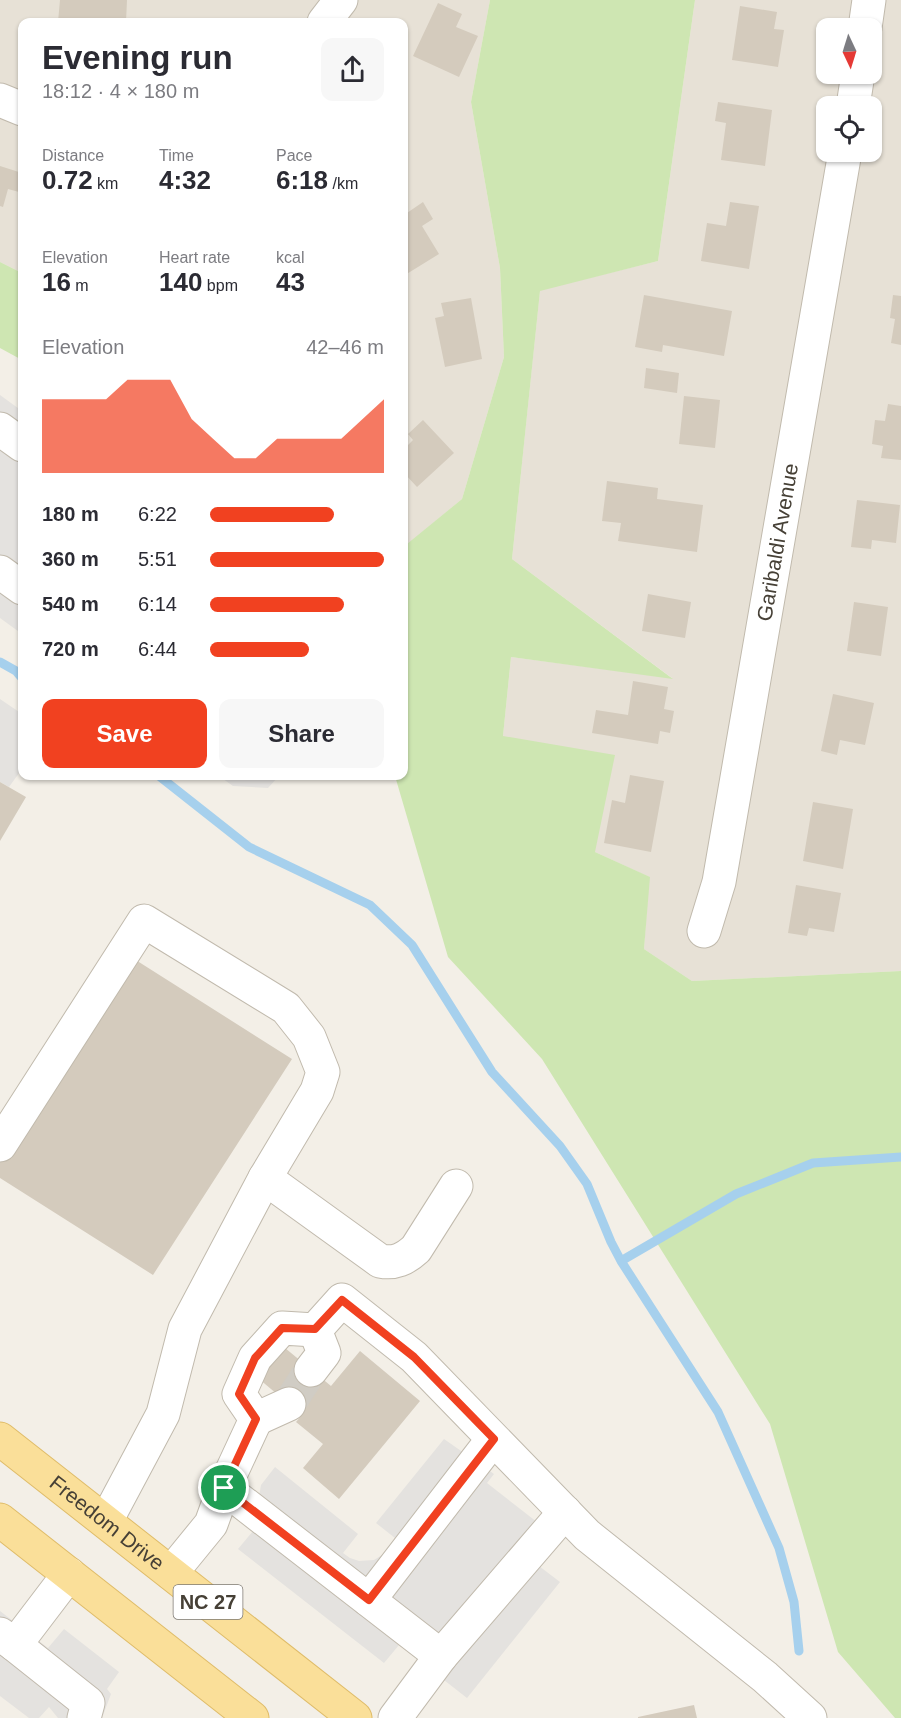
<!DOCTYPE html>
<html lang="en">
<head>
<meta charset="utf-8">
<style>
	:root { --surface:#fff; --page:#f7f7f7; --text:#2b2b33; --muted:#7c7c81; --accent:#f14120 }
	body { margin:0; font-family:Arial,sans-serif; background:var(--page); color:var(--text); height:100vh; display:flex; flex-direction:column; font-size:22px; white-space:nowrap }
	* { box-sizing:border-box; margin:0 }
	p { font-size:20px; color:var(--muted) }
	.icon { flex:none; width:33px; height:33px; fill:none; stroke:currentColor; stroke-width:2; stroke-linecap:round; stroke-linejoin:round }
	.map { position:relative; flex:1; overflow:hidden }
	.panel { position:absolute; left:18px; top:18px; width:390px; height:762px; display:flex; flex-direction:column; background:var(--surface); border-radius:12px; box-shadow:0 2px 4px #0004 }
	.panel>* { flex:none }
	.needle { width:39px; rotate:176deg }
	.buttons { position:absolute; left:816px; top:18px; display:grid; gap:12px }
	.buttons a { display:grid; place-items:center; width:66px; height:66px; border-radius:12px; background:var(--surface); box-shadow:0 2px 4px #0004; font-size:30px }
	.pin { position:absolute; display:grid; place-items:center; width:51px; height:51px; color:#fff; margin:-26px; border:3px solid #fff; border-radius:50%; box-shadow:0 2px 6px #0007 }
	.round { display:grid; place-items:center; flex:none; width:63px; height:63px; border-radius:12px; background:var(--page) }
	.head { display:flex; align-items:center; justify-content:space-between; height:102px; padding:0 24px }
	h1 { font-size:33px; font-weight:700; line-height:45px }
	.metrics { display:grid; grid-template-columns:repeat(3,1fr); gap:9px; height:102px; padding:6px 24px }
	.metrics div { display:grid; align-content:center }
	.metrics b { font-size:26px; font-weight:700 }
	.metrics small { font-size:16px; font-weight:400 }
	.metrics p { font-size:16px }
	.chart { height:168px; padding:12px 24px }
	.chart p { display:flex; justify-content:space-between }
	.chart svg { width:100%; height:108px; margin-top:6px; fill:var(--accent); opacity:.7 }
	.action { display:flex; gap:12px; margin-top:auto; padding:12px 24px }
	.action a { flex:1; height:69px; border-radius:12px; background:var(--accent); color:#fff; font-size:24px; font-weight:700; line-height:69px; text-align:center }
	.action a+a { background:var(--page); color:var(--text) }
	ul { padding:0 24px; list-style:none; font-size:20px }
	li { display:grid; grid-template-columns:96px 72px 1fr; align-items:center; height:45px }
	li i { height:15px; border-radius:8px; background:var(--accent) }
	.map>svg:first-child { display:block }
	.residential { fill:#e7e1d6; fill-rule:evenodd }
	.green { fill:#cee6b2 }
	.parking { fill:#e4e2df }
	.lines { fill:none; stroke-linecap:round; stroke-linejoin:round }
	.stream { stroke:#a6d0ed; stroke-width:9 }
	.building { fill:#d4cbbd }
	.minor-tunnel { stroke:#d0ccc4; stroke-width:33; stroke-dasharray:33 16; stroke-linecap:butt }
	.minor-casing { stroke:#c1baad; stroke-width:35 }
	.major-casing { stroke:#dfbc69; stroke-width:35 }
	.minor { stroke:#fff; stroke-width:33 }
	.major { stroke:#fadf99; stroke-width:33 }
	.route-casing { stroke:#fff; stroke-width:12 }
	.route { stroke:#f14120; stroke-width:8 }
	.labels { text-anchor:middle; stroke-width:4.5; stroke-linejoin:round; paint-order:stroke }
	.shield { fill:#fff; stroke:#7e7972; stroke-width:1.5 }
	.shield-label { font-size:20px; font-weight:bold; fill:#464036 }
	.street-label { font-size:21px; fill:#464036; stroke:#fff }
</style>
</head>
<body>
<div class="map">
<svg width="901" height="1718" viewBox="0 0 901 1718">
	<rect width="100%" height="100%" fill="#f3efe7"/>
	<path class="residential" d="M 0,0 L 490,0 L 471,102 L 500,268 L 504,357 L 462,499 L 407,545 L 404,545 L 404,22 L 22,22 L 22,273 L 0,262 Z
		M 695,0 L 901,0 L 901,971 L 692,981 L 644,949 L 649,877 L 595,852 L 503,736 L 511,657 L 672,678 L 512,559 L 540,290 L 658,261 ZM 826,28 L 872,28 L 872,74 L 826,74 ZM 826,106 L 872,106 L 872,152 L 826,152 Z"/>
	<path class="green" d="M 490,0 L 695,0 L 658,261 L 540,291 L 512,559 L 673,679 L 511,657 L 503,736 L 615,755 L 595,852 L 650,877 L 644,949 L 692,981 L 901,971 L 901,1718 L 895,1718 L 838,1652 L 770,1424 L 542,1059 L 448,957 L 395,776 L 404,776 L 404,545 L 407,544 L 462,499 L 504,357 L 500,268 L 471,102 Z
		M 0,262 L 22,273 L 22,360 L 0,348 Z"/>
	<path class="parking" d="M 0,395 L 22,411 L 22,634 L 0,618 Z
		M 0,699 L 22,714 L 22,769 L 9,787 L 0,782 Z
		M 219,776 L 279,776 L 268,788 L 233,786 Z
		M 444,1439 L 494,1474 L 487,1483 L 560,1540 L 539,1566 L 560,1582 L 467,1698 L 399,1645 L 384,1663 L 238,1549 L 253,1531 L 261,1485 L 275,1467 L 358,1534 L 343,1553 L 350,1558 L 359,1561 L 374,1560 L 382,1555 L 395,1538 L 376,1523 Z
		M 0,1611 L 48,1648 L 64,1629 L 119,1672 L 107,1689 L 111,1694 L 102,1718 L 58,1718 L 49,1707 L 39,1718 L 29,1718 L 0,1696 Z"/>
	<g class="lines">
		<path class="stream" d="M 0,662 L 16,671 L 22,678
			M 159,776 L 249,847 L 370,905 L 412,945 L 492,1072 L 560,1146 L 587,1184 L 611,1242 L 621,1261 L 718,1412 L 779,1548 L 794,1602 L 799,1651
			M 621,1261 L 736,1194 L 813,1163 L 901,1157"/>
	</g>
	<path class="building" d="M 60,0 L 127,0 L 126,22 L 58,22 Z
		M 438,3 L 462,14 L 456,27 L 478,36 L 459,77 L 413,56 Z
		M 740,6 L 777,12 L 774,29 L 784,30 L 778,67 L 732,60 Z
		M 718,102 L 772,110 L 765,166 L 721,160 L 726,123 L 715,121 Z
		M 0,166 L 22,173 L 19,192 L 8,189 L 3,207 L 0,206 Z
		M 423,202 L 433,219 L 422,226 L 439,254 L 405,275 L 404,215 Z
		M 730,202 L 759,206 L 749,269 L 701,261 L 707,223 L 726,226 Z
		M 644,295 L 732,311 L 724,356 L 663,345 L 662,352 L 635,347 Z
		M 893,295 L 901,296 L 901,345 L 891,343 L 895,319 L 890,318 Z
		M 471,298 L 482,359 L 445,367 L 435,318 L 444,316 L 441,303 Z
		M 646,368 L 679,373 L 677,393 L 644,388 Z
		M 684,396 L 720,400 L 715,448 L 679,444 Z
		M 888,404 L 901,406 L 901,460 L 881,458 L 883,446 L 872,444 L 875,420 L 885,421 Z
		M 423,420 L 454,453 L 417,487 L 404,473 L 404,449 L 413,440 L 408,434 Z
		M 607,481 L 658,488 L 657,499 L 703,505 L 697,552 L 618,541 L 621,523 L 602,521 Z
		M 857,500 L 900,505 L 896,543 L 872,540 L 871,549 L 851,547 Z
		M 648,594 L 691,602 L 685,638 L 642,631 Z
		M 854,602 L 888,607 L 881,656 L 847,651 Z
		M 633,681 L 668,687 L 664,709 L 674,711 L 670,733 L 660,731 L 658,744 L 592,733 L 596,710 L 628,715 Z
		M 833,694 L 874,703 L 865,745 L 840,740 L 837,755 L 821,751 Z
		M 630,775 L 664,781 L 651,852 L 604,843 L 612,800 L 625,803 Z
		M 0,782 L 26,797 L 0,841 Z
		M 813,802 L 853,809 L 843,869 L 803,861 Z
		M 796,885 L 841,893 L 834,932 L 809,928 L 807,936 L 788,933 Z
		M 131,957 L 292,1059 L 153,1275 L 0,1178 L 0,1161 Z
		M 279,1343 L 331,1386 L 360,1351 L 420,1401 L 339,1499 L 303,1468 L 323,1444 L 296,1422 L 302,1415 L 253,1374 Z
		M 694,1705 L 697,1718 L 638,1718 L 638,1717 Z"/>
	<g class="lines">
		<path class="minor-tunnel" d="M 289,1404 L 311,1370"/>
		<defs>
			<g id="minor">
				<path d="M 324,22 L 341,0"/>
				<path d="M 865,28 L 869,0"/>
				<path d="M 0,100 L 22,109"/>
				<path d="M 853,106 L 858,74"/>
				<path d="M 0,429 L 22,445"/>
				<path d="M 0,572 L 22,588"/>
				<path id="s1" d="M 704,931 L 719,882 L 845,152"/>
				<path d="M 0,1145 L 144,921 L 286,1008 L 309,1037 L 323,1072 L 317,1091 L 265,1178 L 185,1329 L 163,1414 L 106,1521"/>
				<path d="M 265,1178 L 380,1261 C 395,1264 405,1259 416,1249 L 456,1186"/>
				<path d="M 311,1370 L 324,1353 L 315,1330"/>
				<path d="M 256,1419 L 289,1404"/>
				<path d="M 224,1488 L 441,1656 L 565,1512"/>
				<path d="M 171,1573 L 211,1524 L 224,1488 L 256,1419 L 239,1394 L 255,1358 L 282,1328 L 315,1330 L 342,1300 L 414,1357 L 587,1535 L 765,1677 L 810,1718"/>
				<path d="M 369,1600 L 493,1439"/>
				<path d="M 0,1634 L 15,1645 L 69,1574"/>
				<path d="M 15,1645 L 88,1703 L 84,1718"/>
				<path d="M 395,1718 L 441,1656"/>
			</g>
			<g id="major">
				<path id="s2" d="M 0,1439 L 355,1718"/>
				<path d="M 0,1520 L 252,1718"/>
			</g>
		</defs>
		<use href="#minor" class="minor-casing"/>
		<use href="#major" class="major-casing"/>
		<use href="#minor" class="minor"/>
		<use href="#major" class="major"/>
	</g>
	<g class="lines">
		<defs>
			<path id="route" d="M 342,1300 L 414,1357 L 494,1439 L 369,1600 L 224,1488 L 256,1419 L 239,1394 L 255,1358 L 282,1328 L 315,1329 Z"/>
		</defs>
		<use href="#route" class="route-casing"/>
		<use href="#route" class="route"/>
	</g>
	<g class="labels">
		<rect class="shield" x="173.5" y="1585" width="69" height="34" rx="4.5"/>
		<g class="shield-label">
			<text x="208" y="1609">NC 27</text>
		</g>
		<g class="street-label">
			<text dy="7" stroke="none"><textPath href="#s1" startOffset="396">Garibaldi Avenue</textPath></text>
			<text dy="7" stroke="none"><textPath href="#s2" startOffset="136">Freedom Drive</textPath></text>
		</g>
	</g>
</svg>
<div class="buttons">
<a><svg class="needle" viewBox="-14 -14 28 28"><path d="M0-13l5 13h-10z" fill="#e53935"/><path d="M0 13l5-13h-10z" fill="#7c7c81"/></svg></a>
<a><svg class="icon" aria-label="locate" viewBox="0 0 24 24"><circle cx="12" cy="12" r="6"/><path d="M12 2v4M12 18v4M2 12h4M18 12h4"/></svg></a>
</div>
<div class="pin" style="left:224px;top:1488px;background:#1e9e55"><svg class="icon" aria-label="arrive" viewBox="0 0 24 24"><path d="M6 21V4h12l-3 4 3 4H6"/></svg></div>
<section class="panel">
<div class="head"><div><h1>Evening run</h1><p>18:12 · 4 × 180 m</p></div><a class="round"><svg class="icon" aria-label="share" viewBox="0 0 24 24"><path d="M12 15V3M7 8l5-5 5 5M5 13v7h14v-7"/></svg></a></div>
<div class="metrics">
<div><p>Distance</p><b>0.72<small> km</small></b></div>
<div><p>Time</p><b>4:32</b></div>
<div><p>Pace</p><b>6:18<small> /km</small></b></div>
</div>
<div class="metrics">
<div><p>Elevation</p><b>16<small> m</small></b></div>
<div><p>Heart rate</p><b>140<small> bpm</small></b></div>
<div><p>kcal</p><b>43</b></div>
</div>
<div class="chart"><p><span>Elevation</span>42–46 m</p>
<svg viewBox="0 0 160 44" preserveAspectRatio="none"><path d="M0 44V14L10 14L20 14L30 14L40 6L50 6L60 6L70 22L80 30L90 38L100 38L110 30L120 30L130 30L140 30L150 22L160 14V44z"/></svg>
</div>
<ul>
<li><b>180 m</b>6:22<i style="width:71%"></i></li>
<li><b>360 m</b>5:51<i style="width:100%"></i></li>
<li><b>540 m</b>6:14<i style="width:77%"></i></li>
<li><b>720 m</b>6:44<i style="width:57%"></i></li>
</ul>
<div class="action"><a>Save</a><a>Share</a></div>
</section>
</div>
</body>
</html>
